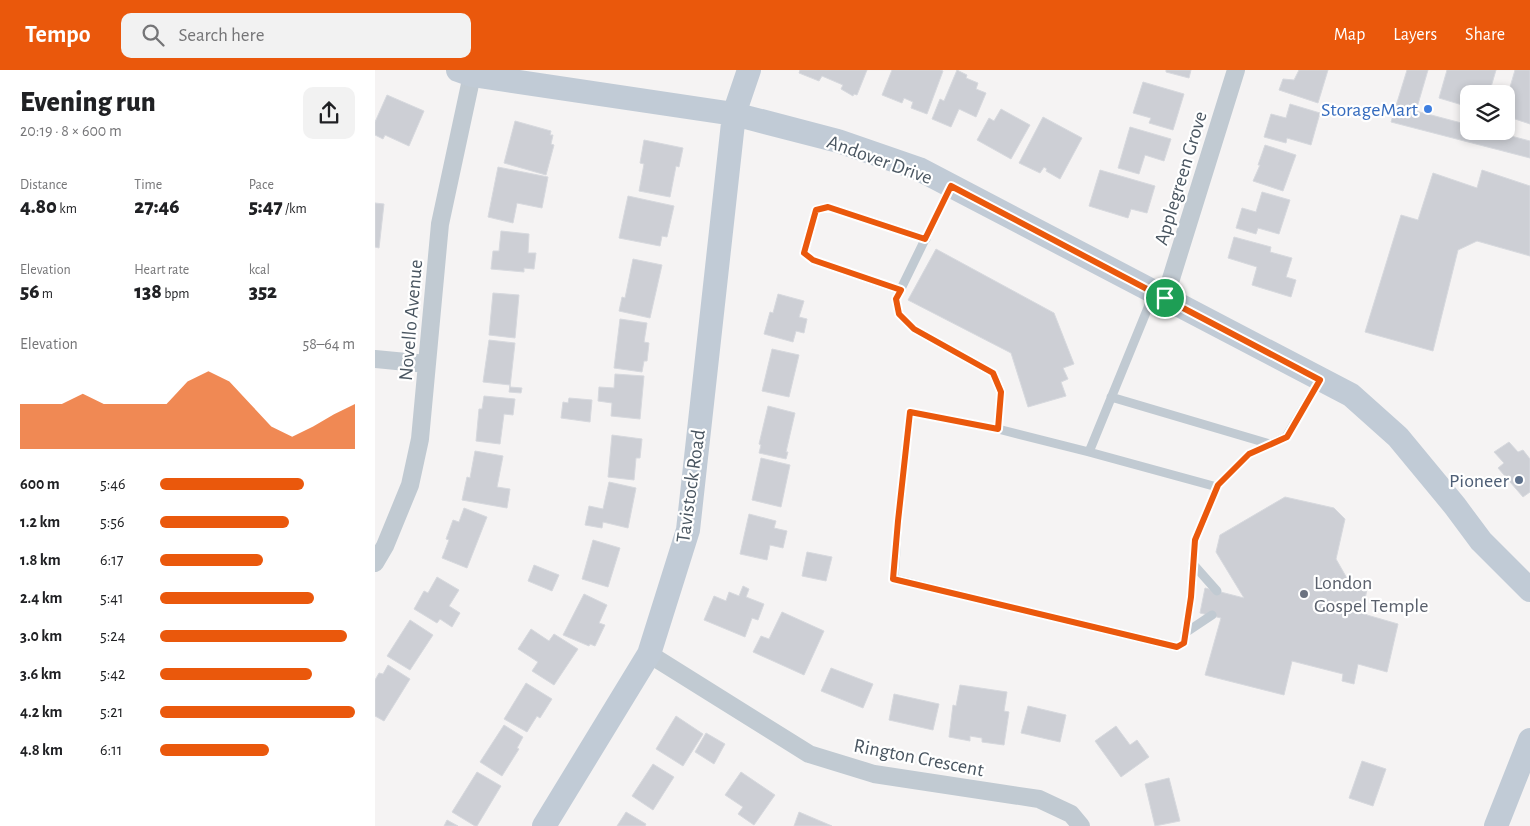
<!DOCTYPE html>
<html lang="en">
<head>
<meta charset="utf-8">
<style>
	:root { --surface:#fff; --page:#f2f2f2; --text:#202124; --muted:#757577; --accent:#ea580c }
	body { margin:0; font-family:"Alegreya Sans",sans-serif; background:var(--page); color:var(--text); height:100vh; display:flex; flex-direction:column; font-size:19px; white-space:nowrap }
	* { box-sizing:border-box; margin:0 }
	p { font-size:16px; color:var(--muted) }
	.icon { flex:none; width:28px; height:28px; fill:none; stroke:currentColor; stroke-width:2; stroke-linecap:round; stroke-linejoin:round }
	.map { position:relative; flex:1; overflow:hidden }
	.details { display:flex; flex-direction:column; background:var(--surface); width:375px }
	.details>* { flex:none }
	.fabs { position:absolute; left:1085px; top:15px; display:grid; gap:10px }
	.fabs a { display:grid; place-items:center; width:55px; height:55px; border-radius:10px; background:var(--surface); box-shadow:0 2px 8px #0003; font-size:25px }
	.pin { position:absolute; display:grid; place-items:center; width:42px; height:42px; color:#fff; margin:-21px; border:2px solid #fff; border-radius:50%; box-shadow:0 1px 5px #0007 }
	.round { display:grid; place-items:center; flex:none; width:52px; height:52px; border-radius:10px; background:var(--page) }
	.summary { display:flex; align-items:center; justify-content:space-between; height:85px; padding:0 20px }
	h1 { font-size:28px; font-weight:800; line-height:38px }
	.figures { display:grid; grid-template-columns:repeat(3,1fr); gap:8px; height:85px; padding:5px 20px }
	.figures div { display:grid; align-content:center }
	.figures b { font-size:21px; font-weight:800 }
	.figures small { font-size:14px; font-weight:400 }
	.figures p { font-size:14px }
	.chart { height:140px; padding:10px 20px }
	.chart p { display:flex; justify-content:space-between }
	.chart svg { width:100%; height:90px; margin-top:5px; fill:var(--accent); opacity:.7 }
	ul { padding:0 20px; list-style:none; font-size:16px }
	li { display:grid; grid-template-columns:80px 60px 1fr; align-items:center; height:38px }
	li i { height:12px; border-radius:6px; background:var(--accent) }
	header { display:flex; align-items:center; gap:30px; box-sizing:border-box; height:70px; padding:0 25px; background:var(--accent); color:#fff }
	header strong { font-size:24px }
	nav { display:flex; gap:28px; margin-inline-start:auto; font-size:18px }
	.search { width:350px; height:45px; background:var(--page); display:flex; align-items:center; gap:12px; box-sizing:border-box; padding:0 18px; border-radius:10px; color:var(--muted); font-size:19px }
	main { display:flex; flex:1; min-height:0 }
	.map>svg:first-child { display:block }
	.building { fill:#cdcfd5; stroke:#d7d9de }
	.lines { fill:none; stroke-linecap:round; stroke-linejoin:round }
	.lane { stroke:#c1cad2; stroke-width:9 }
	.street { stroke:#c1cad2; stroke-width:18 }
	.secondary { stroke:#c1cbd6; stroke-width:24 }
	.route-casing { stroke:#fff; stroke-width:10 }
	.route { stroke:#ea580c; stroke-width:6 }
	.shop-dot { fill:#3f7fe0; stroke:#fff; stroke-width:2 }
	.service-dot { fill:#5c6f8a; stroke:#fff; stroke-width:2 }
	.worship-dot { fill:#6b7280; stroke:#fff; stroke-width:2 }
	.labels { text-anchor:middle; stroke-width:4.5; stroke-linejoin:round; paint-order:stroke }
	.shop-label { font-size:20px; fill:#366cbe; stroke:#fff; text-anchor:end }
	.street-label { font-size:20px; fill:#4a5661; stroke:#fff }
	.service-label { font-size:20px; fill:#4e5e75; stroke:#fff; text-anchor:end }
	.worship-label { font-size:20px; fill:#5b616d; stroke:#fff; text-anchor:start }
</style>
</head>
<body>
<header>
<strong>Tempo</strong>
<div class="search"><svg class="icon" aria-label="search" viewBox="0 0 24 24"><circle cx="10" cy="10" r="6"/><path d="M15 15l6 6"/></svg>Search here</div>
<nav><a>Map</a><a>Layers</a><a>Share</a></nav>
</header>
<main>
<section class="details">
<div class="summary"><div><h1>Evening run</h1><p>20:19 · 8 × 600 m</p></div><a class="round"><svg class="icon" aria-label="share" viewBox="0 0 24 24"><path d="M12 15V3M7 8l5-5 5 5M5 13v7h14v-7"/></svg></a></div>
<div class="figures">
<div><p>Distance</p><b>4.80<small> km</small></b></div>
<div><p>Time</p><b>27:46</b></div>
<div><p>Pace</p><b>5:47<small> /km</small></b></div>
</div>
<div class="figures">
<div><p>Elevation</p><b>56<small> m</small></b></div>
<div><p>Heart rate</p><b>138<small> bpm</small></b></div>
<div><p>kcal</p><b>352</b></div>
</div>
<div class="chart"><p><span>Elevation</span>58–64 m</p>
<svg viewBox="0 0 160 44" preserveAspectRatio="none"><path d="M0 44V22L10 22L20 22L30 17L40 22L50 22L60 22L70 22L80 11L90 6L100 11L110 22L120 33L130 38L140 33L150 27L160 22V44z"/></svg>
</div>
<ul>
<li><b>600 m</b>5:46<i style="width:74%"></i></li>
<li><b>1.2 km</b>5:56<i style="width:66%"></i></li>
<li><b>1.8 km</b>6:17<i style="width:53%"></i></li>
<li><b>2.4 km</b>5:41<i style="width:79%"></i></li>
<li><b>3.0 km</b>5:24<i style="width:96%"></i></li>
<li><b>3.6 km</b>5:42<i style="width:78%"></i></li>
<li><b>4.2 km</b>5:21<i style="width:100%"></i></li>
<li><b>4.8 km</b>6:11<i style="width:56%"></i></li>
</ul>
</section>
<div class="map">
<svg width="1155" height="756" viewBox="0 0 1155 756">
	<rect width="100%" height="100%" fill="#f5f3f3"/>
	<path class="building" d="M 425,0 L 492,0 L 482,25 L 479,24 L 478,26 L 466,19 L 468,15 L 447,6 L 444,11 L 424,3 Z
		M 517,0 L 565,0 L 568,1 L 552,44 L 536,38 L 538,32 L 529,28 L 527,33 L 507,25 Z
		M 582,0 L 592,5 L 591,8 L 603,13 L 601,19 L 611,23 L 601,47 L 584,39 L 576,57 L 557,49 L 565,29 L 569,31 Z
		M 791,0 L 816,0 L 814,8 L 791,2 Z
		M 924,0 L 953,0 L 943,33 L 904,20 L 908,9 L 919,10 Z
		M 1032,0 L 1053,0 L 1041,41 L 1094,55 L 1094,61 L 1117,61 L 1155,71 L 1155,88 L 1016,52 Z
		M 1072,0 L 1121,0 L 1114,24 L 1094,24 L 1094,37 L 1064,28 Z
		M 1140,0 L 1155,0 L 1155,54 L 1131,46 L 1131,31 Z
		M 768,12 L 809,24 L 798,60 L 774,53 L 776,48 L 758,43 Z
		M 12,25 L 49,41 L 34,76 L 10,65 L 8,69 L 0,65 L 0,52 Z
		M 915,34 L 945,43 L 936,75 L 912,68 L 911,73 L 889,67 L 896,44 L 911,48 Z
		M 626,39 L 655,55 L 636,89 L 602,70 L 614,48 L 619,51 Z
		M 668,47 L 707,68 L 685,109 L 671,101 L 672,99 L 669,97 L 665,103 L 644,93 Z
		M 140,51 L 176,61 L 175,65 L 178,65 L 176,74 L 179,75 L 171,105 L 129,93 Z
		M 755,57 L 796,69 L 789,91 L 770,85 L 764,104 L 743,98 Z
		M 269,70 L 308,78 L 304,97 L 301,96 L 295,127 L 264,121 L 269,94 L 265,93 Z
		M 890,75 L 921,85 L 908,121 L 878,111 L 885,95 L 883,95 Z
		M 123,97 L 173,107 L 167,138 L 142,133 L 138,153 L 113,147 Z
		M 725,100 L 780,116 L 772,143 L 756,139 L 753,148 L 714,136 Z
		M 1107,100 L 1155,116 L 1155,186 L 1102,171 L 1083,180 L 1058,281 L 990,262 L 1026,145 L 1043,150 L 1058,103 L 1102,118 Z
		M 887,122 L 915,130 L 904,164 L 883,158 L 881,164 L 861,158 L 867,138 L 881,142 Z
		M 253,126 L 299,136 L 292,167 L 287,166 L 285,176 L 244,168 Z
		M 0,133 L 9,134 L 4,178 L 0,177 Z
		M 126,161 L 154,164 L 153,183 L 161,183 L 159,199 L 149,198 L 149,202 L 116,199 L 118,181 L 124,181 Z
		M 859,167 L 896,177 L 895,182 L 917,188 L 911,207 L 921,210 L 916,227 L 877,215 L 882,197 L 853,188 Z
		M 561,179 L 679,243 L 699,294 L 688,298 L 693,309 L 686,312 L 691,326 L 653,337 L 636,283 L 533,230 Z
		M 258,189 L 287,195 L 275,248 L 244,241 L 247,227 L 250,228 Z
		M 118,223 L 144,225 L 140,268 L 114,265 Z
		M 403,224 L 429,231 L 424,247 L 432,249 L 429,263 L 421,261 L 418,272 L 389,264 L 395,242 L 398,243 Z
		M 245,249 L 272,253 L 269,272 L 274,273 L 272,291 L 269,291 L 267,302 L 239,298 Z
		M 114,270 L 140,273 L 135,317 L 147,318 L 146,323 L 134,322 L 135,315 L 108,312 Z
		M 397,279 L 424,285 L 414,327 L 387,321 Z
		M 240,304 L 269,306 L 265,349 L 236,346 L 237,333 L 223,331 L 224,317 L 239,318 Z
		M 109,326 L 140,329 L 138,345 L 129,344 L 125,374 L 101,371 L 104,339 L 107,339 Z
		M 194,328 L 217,330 L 215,352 L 186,348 L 188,332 L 193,333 Z
		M 393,336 L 420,343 L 411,382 L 413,382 L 411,389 L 384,383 L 386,375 L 384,374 Z
		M 237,365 L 267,369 L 265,388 L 261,388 L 259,410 L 233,407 Z
		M 1134,372 L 1143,382 L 1148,380 L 1155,389 L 1155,422 L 1148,427 L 1123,398 L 1129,393 L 1119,382 Z
		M 100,381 L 128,386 L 122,417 L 135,419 L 132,438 L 87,430 L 92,407 L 95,408 Z
		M 386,388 L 415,395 L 406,437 L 377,430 Z
		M 234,412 L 261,418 L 253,458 L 228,452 L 227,458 L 210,455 L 214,436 L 228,439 Z
		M 910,427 L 959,438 L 970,449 L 961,489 L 973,510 L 993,515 L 988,538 L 992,545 L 1023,554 L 1012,602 L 983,594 L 979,614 L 967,611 L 968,604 L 917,591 L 909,625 L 830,605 L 846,548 L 825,543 L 830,518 L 869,528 L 841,482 L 845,465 Z
		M 89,438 L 112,447 L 92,498 L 67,488 L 74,470 L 71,469 L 78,450 L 84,452 Z
		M 374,444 L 401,451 L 399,458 L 412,461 L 408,478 L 395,475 L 392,490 L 365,484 Z
		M 218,470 L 245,478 L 233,517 L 207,509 Z
		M 432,482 L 457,487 L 451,511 L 427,506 Z
		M 159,495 L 184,505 L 177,521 L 153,511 Z
		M 62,507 L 84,520 L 74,536 L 85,543 L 77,557 L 65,549 L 62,553 L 39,539 L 49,521 L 53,523 Z
		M 368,516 L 374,519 L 371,527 L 389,534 L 383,550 L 377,548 L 370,567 L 329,550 L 339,526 L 351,531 L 354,522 L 364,526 Z
		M 209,524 L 232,535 L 224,553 L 230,555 L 220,576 L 215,574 L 214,576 L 188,565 Z
		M 407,542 L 449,561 L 429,605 L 378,582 L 386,566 L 394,569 Z
		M 35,550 L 58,565 L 35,600 L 12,586 Z
		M 156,559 L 174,571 L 179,564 L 203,579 L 179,615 L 157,601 L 163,592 L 143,579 Z
		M 13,595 L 35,609 L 9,651 L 0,646 L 0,610 L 4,603 L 8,604 Z
		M 456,598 L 498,614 L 488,638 L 446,621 Z
		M 151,613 L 177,629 L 165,648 L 162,646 L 152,662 L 129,649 Z
		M 585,615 L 632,622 L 629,641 L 634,642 L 629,675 L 607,672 L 607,668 L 595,666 L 595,671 L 574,667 L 578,635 L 581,636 Z
		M 519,624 L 564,634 L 558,660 L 514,650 Z
		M 653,636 L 691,645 L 685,672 L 646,663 Z
		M 301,646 L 328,664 L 308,696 L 281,679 Z
		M 129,655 L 148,667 L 142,678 L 144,679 L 127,706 L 105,692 Z
		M 741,656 L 755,675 L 762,670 L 774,687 L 746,707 L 720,671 Z
		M 331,663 L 350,674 L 339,694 L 320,682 Z
		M 987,691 L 1011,699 L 998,736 L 974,728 Z
		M 278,694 L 299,707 L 278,740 L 257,726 Z
		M 102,702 L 126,716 L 102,756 L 100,756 L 77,742 Z
		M 366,702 L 400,725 L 379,755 L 363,744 L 368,737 L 350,725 Z
		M 794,708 L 805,751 L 780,756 L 770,714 Z
		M 251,742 L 271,754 L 270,756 L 242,756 Z
		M 424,742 L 457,756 L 419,756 Z
		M 72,750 L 83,756 L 69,756 Z"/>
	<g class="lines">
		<path class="lane" d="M 576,116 L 521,229 L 524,244 L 539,259 L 618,303 L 626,321 L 623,359
			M 525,220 L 438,190 L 429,183 L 441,140 L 453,137 L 551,169
			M 779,223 L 714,382 L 623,359 L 535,342 L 523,451 L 519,509 L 802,577 L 809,573 L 816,527 L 820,470 L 843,415 L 874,384 L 911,367 L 945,310
			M 736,327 L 895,374
			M 714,382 L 842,417
			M 818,494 L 842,521
			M 810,563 L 837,545"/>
		<path class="street" d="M 790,228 L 861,0
			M 0,289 L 52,294
			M 0,493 L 10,476 L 35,415 L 45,369 L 65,154 L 97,5
			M 274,584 L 434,684 L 499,704 L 664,729 L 696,744 L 706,756"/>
		<path class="secondary" d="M 83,0 L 97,5 L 359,44 L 463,71 L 544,99 L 976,325 L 1023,367 L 1080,436 L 1106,471 L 1155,520
			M 169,756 L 274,584 L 313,460 L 359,44 L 374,0
			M 1121,756 L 1155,670"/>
	</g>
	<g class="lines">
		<defs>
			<path id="route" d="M 576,116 L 945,310 L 912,367 L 874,384 L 843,415 L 820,470 L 816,527 L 809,573 L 802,577 L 518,509 L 523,451 L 535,342 L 623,359 L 626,322 L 618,303 L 539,259 L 524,244 L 521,229 L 526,220 L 438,190 L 429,183 L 441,140 L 453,137 L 550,169 Z"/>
		</defs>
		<use href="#route" class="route-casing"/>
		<use href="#route" class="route"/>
	</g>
	<circle class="shop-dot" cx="1053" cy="39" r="5"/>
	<circle class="service-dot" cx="1144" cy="410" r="5"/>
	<circle class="worship-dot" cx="929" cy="524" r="5"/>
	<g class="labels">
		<g class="shop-label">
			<text x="1043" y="46">StorageMart</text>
		</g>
		<g class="street-label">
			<text transform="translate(505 89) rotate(20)" y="7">Andover Drive</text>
			<text transform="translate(805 108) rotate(-73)" y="7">Applegreen Grove</text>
			<text transform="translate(35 250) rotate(-85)" y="7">Novello Avenue</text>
			<text transform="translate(315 416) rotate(-82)" y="7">Tavistock Road</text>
			<text transform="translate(544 687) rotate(11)" y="7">Rington Crescent</text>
		</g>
		<g class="service-label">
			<text x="1134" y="417">Pioneer</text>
		</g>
		<g class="worship-label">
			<text x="939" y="519">London<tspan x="939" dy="23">Gospel Temple</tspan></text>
		</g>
	</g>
</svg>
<div class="fabs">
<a><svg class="icon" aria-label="layers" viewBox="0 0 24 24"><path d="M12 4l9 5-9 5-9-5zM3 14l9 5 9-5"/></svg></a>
</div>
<div class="pin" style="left:790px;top:228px;background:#1e9e55"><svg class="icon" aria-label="arrive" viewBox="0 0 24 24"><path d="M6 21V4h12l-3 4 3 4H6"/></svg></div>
</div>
</main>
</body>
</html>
